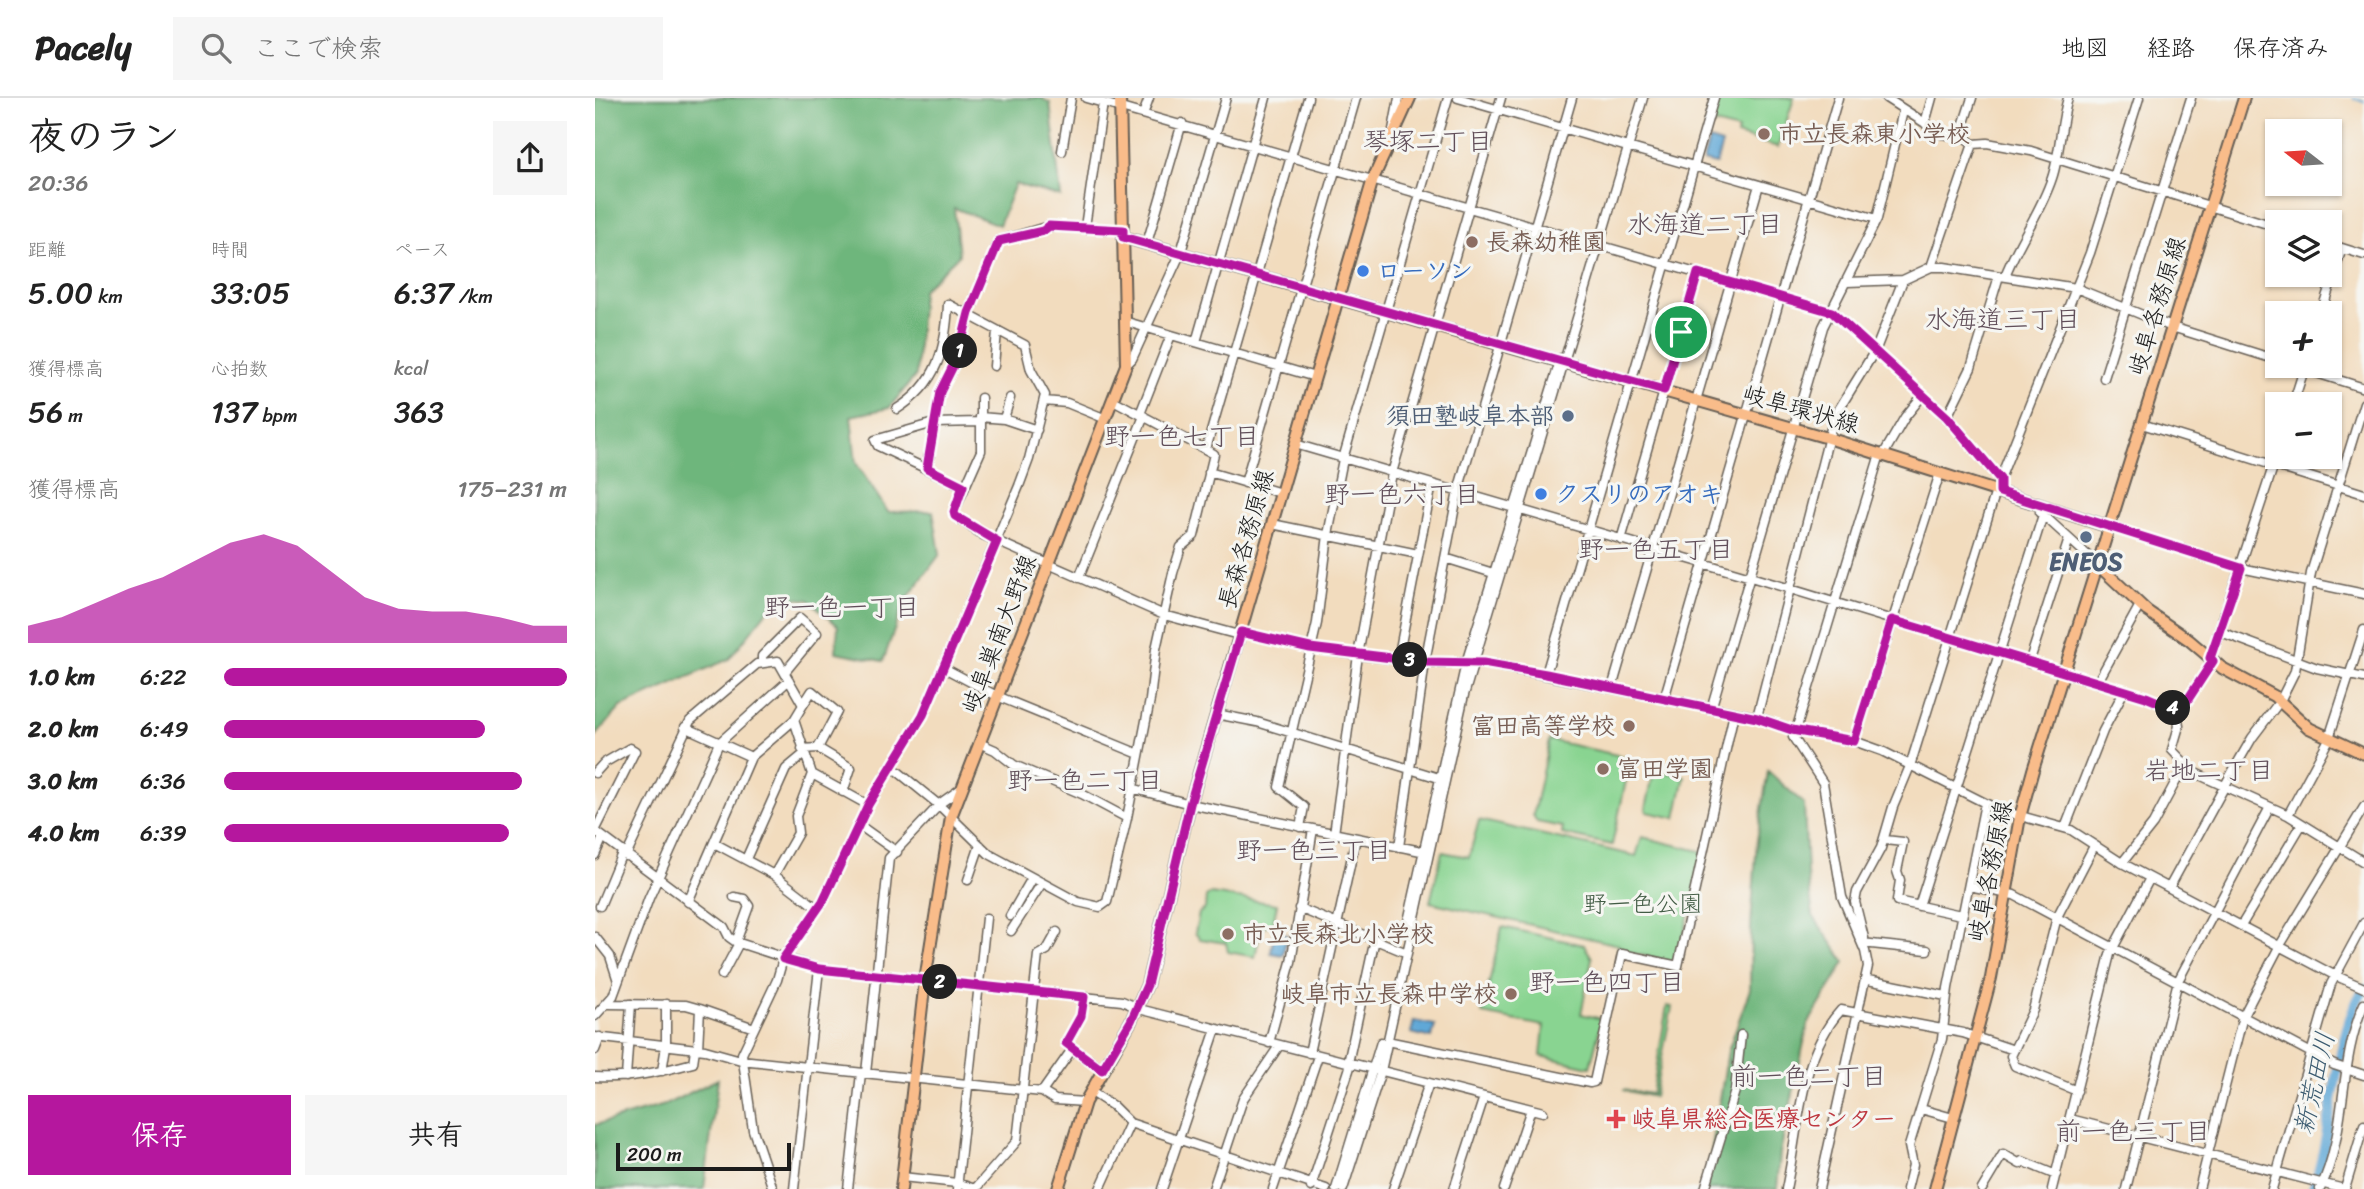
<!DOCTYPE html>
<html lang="ja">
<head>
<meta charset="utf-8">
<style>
	:root { --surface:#fff; --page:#f6f6f6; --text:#222; --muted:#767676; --line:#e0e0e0; --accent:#b5179e }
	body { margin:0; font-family:Sriracha,"Klee One",sans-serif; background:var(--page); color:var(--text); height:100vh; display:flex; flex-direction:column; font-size:26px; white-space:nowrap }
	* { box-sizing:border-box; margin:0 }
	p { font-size:23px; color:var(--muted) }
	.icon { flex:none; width:38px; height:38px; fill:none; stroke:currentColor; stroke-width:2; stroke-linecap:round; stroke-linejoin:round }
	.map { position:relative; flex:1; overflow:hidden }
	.drawer { display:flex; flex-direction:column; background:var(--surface); width:595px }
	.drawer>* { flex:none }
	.needle { width:46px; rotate:287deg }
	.tools { position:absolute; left:1670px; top:21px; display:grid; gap:14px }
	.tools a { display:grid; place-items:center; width:77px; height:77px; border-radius:0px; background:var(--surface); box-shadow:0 2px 5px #0004; font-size:35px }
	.scale { position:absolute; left:21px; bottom:18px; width:175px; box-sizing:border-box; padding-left:7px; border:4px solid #1c1c1c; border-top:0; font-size:19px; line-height:24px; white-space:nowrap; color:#1c1c1c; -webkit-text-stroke:5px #f6f6f2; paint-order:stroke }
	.pin { position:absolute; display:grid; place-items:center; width:60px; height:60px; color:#fff; margin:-30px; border:4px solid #fff; border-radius:50%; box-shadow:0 2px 7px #0007 }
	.km { position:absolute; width:35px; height:35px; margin:-18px; border-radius:50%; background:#222; color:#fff; font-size:19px; line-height:35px; text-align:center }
	.round { display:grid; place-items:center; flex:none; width:74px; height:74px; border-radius:0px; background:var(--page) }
	.summary { display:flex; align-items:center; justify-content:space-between; height:119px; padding:0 28px }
	h1 { font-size:38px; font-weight:600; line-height:52px }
	.stats { display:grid; grid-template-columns:repeat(3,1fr); gap:10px; height:119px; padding:7px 28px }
	.stats div { display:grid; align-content:center }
	.stats b { font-size:30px; font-weight:600 }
	.stats small { font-size:19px; font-weight:400 }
	.stats p { font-size:19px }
	.chart { height:196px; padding:14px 28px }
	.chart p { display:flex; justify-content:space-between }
	.chart svg { width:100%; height:126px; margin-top:7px; fill:var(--accent); opacity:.7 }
	.action { display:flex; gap:14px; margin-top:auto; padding:14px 28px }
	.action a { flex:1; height:80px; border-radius:0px; background:var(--accent); color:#fff; font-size:28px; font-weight:600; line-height:80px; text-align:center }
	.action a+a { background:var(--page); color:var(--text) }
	ul { padding:0 28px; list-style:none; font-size:23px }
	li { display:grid; grid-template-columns:112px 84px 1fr; align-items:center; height:52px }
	li i { height:18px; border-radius:9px; background:var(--accent) }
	header { display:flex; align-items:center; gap:42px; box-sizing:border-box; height:98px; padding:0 35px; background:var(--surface); border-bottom:2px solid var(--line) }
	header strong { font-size:33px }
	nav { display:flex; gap:38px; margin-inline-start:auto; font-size:24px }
	.search { width:490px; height:63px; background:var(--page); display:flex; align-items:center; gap:18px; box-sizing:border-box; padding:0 24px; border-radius:0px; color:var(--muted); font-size:26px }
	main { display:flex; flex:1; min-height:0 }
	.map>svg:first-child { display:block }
	.green { fill:#89d491; stroke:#527856; stroke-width:2 }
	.forest { fill:#6eb67b; stroke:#45694c; stroke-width:2 }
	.water { fill:#61a8d7; stroke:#3e627a; stroke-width:2 }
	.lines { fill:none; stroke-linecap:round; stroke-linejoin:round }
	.stream { stroke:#61a8d7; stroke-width:2 }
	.river { stroke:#61a8d7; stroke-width:10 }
	.minor-casing { stroke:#675f55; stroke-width:11 }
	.major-casing { stroke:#675f55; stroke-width:14 }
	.minor { stroke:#fff; stroke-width:8 }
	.major { stroke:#f9bc8a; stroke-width:10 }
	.route-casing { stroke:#fff; stroke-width:14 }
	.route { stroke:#b5179e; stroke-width:9 }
	.education-dot { fill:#8d6e63; stroke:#f6f6f2; stroke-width:2.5 }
	.shop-dot { fill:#3f7fe0; stroke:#f6f6f2; stroke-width:2.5 }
	.service-dot { fill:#5c6f8a; stroke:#f6f6f2; stroke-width:2.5 }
	.health-dot { fill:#e0444e; stroke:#f6f6f2; stroke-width:2.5 }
	.labels { text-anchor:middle; stroke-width:6; stroke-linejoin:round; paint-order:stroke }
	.education-label { font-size:24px; font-weight:bold; fill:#785e54; stroke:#f6f6f2; text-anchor:start }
	.shop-label { font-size:24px; font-weight:bold; fill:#366cbe; stroke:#f6f6f2; text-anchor:start }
	.street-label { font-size:24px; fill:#1c1c1c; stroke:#f6f6f2 }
	.service-label { font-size:24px; font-weight:bold; fill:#4e5e75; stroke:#f6f6f2; text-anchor:end }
	.park-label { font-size:24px; fill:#425c45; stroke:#f6f6f2 }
	.health-label { font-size:24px; font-weight:bold; fill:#be3a42; stroke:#f6f6f2; text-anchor:start }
	.neighbourhood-label { font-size:26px; fill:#614f5a; stroke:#f6f6f2 }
	.water-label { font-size:26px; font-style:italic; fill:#3b5b70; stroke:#f6f6f2 }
</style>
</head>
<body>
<header>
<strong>Pacely</strong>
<div class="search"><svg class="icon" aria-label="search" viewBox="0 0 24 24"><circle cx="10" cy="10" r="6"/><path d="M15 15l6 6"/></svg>ここで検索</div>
<nav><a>地図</a><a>経路</a><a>保存済み</a></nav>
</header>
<main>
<section class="drawer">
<div class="summary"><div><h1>夜のラン</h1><p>20:36</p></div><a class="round"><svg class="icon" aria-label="share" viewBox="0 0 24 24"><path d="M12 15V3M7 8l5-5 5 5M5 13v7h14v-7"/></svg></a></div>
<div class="stats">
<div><p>距離</p><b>5.00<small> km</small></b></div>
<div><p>時間</p><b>33:05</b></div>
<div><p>ペース</p><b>6:37<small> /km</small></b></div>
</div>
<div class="stats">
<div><p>獲得標高</p><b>56<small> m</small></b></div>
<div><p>心拍数</p><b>137<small> bpm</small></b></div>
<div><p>kcal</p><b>363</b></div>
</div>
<div class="chart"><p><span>獲得標高</span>175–231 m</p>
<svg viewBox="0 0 160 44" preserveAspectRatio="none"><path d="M0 44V38L10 35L20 30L30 25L40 21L50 15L60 9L70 6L80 10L90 19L100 28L110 32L120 33L130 33L140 35L150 38L160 38V44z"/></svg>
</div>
<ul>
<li><b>1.0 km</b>6:22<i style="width:100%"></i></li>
<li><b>2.0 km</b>6:49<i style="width:76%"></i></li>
<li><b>3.0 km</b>6:36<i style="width:87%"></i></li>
<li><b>4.0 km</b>6:39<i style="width:83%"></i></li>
</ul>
<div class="action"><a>保存</a><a>共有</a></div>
</section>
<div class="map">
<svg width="1769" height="1091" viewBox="0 0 1769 1091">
	<rect width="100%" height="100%" fill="#f6f6f2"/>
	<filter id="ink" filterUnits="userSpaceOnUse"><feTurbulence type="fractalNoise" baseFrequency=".0143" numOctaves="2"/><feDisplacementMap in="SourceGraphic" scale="14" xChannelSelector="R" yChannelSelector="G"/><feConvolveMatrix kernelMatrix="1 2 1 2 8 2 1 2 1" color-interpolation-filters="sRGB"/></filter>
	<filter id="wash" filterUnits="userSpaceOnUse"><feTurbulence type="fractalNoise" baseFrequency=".00686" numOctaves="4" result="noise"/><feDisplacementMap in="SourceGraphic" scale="28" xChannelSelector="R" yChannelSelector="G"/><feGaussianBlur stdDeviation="1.57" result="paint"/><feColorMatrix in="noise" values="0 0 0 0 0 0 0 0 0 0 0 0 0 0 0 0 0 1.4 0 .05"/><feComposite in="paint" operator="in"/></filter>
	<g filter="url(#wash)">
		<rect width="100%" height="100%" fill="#f2dcbe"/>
		<path class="green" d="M 1124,0 L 1199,0 L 1183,49 L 1142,37 L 1143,32 L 1116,25 Z
			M 954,642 L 1036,660 L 1017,747 L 967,736 L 968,729 L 942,724 L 938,717 Z
			M 1059,672 L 1090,678 L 1081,720 L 1052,714 L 1051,711 Z
			M 884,722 L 1041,758 L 1047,739 L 1109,754 L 1082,865 L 1023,852 L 1024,847 L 835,804 L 847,754 L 874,759 Z
			M 616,796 L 682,806 L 678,825 L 666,830 L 660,859 L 633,854 L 631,845 L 605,841 L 600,835 L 604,815 L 610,811 L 611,799 Z
			M 907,829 L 989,847 L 997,860 L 986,916 L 1007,921 L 995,969 L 946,958 L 949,928 L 887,916 Z
			M 1072,908 L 1077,909 L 1059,999 L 1028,992 L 1057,996 Z"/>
		<path class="forest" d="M 0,0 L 446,0 L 455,5 L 466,99 L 420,86 L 404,127 L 359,110 L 364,157 L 327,192 L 321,277 L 294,310 L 256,318 L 261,365 L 293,414 L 338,413 L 345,456 L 309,505 L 288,563 L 241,554 L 243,528 L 214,502 L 184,498 L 134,561 L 26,609 L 0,639 Z
			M 1173,673 L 1209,706 L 1212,775 L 1218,818 L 1250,864 L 1213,926 L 1185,1055 L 1182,1091 L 1110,1091 L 1133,953 L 1155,891 L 1156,827 L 1162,742 Z
			M 123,981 L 109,1091 L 0,1091 L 0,1027 L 70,1007 Z"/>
		<path class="water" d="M 1114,42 L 1127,46 L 1121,66 L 1108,63 Z
			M 679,834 L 692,836 L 688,857 L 676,855 Z
			M 819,923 L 840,927 L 837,940 L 816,935 Z"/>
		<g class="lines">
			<path class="stream" d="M 1758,0 L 1769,4"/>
			<path class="river" d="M 1718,1091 C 1738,1037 1739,934 1769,891"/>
		</g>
	</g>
	<g filter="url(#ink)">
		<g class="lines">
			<defs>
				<path id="minor" d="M 491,0 L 1237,214 L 1352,319 L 1405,381
					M 863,0 L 1282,121
					M 1291,0 L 1330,25 L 1339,35 L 1369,39
					M 1377,0 L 1368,28 L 1369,39 L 1378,46 L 1392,45 L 1436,53 L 1682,129
					M 549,14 L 554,0
					M 1330,25 L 1337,0
					M 798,32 L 804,0
					M 467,53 L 476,0
					M 490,129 L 508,5
					M 552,145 L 587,25
					M 1734,146 L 1769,157
					M 1336,169 L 1378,46
					M 1410,178 C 1423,144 1446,114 1457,80 C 1465,57 1465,27 1473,0
					M 1252,184 L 1308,182 L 1336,169 L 1349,169 L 1481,190 L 1577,229 L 1682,262
					M 1726,215 L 1747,150
					M 532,224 L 720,279
					M 601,244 L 671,0
					M 531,267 L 537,261 L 586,154 L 631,0
					M 399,268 L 402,233
					M 1699,268 L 1769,290
					M 1509,280 L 1596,0
					M 386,300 L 386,353 L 359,414 L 360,418 L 388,437 L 569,517 L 640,536 L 646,534 L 715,550 L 763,557 L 830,564 L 888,565 L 1162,619 L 1197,632 L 1259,643 L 1287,653 L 1404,712 L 1476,732 L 1527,765 L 1739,877 L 1769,890
					M 449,303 L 472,305 L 511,321
					M 1698,306 L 1710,268
					M 545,316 L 576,237
					M 385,319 L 409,321 L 442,332
					M 1352,319 L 1376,270 L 1404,178
					M 409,321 L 415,300
					M 1547,326 L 1769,396
					M 700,346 L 1159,480 L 1551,599 L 1582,612
					M 611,351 L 713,0
					M 1288,357 L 1310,319 L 1328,297
					M 332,370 L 345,294 L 364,258 L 374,215 L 404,143 L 454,128 L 528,132
					M 614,374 L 686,395
					M 650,385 L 761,0
					M 368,388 L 283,348 L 280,342 L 339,325 L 385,324
					M 1405,395 L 1405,381 L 1495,155 L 1544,0
					M 1445,414 L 1503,467
					M 677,426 L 823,456
					M 1515,429 L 1646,470 L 1769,496
					M 1026,442 L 1103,175
					M 850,460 L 898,475
					M 484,480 L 549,318
					M 1626,534 L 1722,570 L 1769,580
					M 1615,560 L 1682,357
					M 803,561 L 837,386
					M 167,564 L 167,558 L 205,520 L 222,535 L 190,574
					M 1434,565 L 1474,441
					M 349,570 L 402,598 L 544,656
					M 951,576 L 1119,0
					M 1502,585 L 1545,507
					M 1017,590 L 1164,87
					M 1069,601 L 1243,0
					M 208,607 L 217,593 L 242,614 L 223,650
					M 1116,611 L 1228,229 L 1282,121 L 1308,13
					M 1582,612 L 1584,628 L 1577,652 L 1598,674 L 1693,717 L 1769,764
					M 1582,612 L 1586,612 L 1618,563
					M 621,616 L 662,624 L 844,680
					M 1162,619 L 1239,319 L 1281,251 L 1308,182
					M 199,622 L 217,676 L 273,707
					M 90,629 L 156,659
					M 1197,632 L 1198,639 L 1228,685 L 1247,799 L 1270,853 L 1273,868 L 1224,1091
					M 1201,632 L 1285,356
					M 1259,643 L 1345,375
					M 384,645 L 400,652 L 419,667 L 487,696 L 532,720
					M 207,651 L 223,650 L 256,670 L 248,694
					M 296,668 L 344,707 L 394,756 L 483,804 L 505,809 L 512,804 L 532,720 L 555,602 L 561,551 L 578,475 L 586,449 L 599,438 L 619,356 L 518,302
					M 0,675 L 9,665 L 35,650 L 40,653 L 0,733
					M 537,690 L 595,706 L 831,754
					M 1693,717 L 1733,643 L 1769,532
					M 264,727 L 302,754
					M 705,729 L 709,709 L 684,689 L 722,525 L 733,437 L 748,361 L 853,0
					M 1470,730 L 1508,633 L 1529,593
					M 0,733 L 129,829 L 134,839 L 141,844 L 224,871 L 527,903 L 548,912 L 948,1014
					M 739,736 L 763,557 L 797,375 L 906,0
					M 1290,742 L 1308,744 L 1302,773 L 1305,782 L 1302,803 L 1366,817
					M 119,745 L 179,777 L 222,810
					M 804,749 L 830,564 L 863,393 L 977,0
					M 0,757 L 8,739
					M 31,758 L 95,623 L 162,566 L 183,563 L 208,607 L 199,622 L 156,659 L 93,804
					M 151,761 L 191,671 L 209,656
					M 1527,765 L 1558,726 L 1581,683 L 1592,670
					M 179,777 L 203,735 L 201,718 L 217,676
					M 373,782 L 385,747
					M 1374,788 L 1419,797 L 1739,967 L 1769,977
					M 1574,790 L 1638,673 L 1657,640 L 1685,603 L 1700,573 L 1716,475 L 1769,305
					M 139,799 L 149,801 L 154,808 L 141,844
					M 5,808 L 27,755
					M 1324,808 L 1448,417
					M 704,810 L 807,853
					M 415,818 L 437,780
					M 812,828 L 871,565 L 966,260
					M 1646,828 L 1707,726
					M 416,833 L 447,785
					M 0,839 L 15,858 L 23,883
					M 1269,840 L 1260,804 L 1262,794 L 1286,750 L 1298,709 L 1315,668 L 1401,393
					M 1267,845 L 1332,852
					M 127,877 L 144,845
					M 1273,882 L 1351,898
					M 489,899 L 486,918 L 471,945 L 507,972
					M 14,906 L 91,907 L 105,911 L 103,951
					M 105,911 L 159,930
					M 0,918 L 18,898 L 54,800 L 124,645 L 194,582
					M 0,939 L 110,952 L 146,962 L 447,994 L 460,1002 L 490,1004
					M 792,943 L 995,985 L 999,984 L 1027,856 L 1083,868 L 1139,615
					M 674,945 L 696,864 L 718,731
					M 0,952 L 5,939
					M 714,955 L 761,740
					M 753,965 L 780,841
					M 67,973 L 71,948 L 71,906
					M 271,975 L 294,760 L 347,704 L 367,690
					M 0,979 C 34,981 65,974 98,965 L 100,951
					M 31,979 L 36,906
					M 1482,993 L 1420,968 L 1416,958 L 1438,912 L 1462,819 L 1499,748
					M 447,994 L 478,950
					M 498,995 L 518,1008 L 535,1025 L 731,1091
					M 1326,1011 L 1358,1020
					M 1475,1021 L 1749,1091
					M 307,1079 L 362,1085 L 380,1091
					M 716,1089 L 756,966
					M 178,1091 L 158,1032 L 147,956 L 182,882 L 188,861 L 228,803 L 273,707 L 328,617 L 424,388 L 434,361 L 450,297 L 436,272 L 430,247 L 353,206 C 351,251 342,286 302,311
					M 199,1091 L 224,871
					M 253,1091 L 266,975
					M 362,1091 L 391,820
					M 380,1091 L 422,1043 L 443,857 L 452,852 L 462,834
					M 505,1091 L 535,1025
					M 567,1091 L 621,931
					M 618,1091 L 648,1001 L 684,948
					M 678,1091 L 723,958
					M 741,1091 L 786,944
					M 748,1091 L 786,973 L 869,597 L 1048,0
					M 798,1091 L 834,985
					M 859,1091 L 889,999
					M 909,1091 L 936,1011
					M 1110,1091 L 1140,993 L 1146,937
					M 1191,1091 C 1204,1032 1204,958 1246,912 L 1368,935 L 1419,952
					M 1312,1091 L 1318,1067 L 1314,1048 L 1347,941 L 1353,890 L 1390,705
					M 1387,1091 L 1408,1056 L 1425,1066 L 1427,1063 L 1461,1077
					M 1457,1091 L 1515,856 L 1555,780
					M 1531,1091 L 1583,883 L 1675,709
					M 1604,1091 L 1648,918 L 1684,849 L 1769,709
					M 1677,1091 L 1736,886 L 1769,825
					M 1725,1091 C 1753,1034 1743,963 1769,906
					M 1750,1091 L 1769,1027"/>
				<path id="major" d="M 528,139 L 1233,340 L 1515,429
					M 1503,467 L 1552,513 L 1594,542 L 1627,570 L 1679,598 L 1714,630 L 1769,656
					M 306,1091 L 330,882 L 356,719 L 531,267 L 525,0
					M 463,1091 L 490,1004 L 536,923 L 552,887 L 595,706 L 778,81 L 815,0
					M 1340,1091 L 1396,880 L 1425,719 L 1438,672 L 1649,0"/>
			</defs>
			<use href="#minor" class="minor-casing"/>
			<use href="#major" class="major-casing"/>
			<use href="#minor" class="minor"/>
			<use href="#major" class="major"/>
		</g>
	</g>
	<g class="lines" filter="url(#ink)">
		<defs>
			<path id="route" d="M 454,128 L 528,132 L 528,139 L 1069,292 L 1103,175 L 1237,214 L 1352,319 L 1405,381 L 1405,394 L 1646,470 L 1615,560 L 1618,563 L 1586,612 L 1582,612 L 1551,599 L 1297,522 L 1259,643 L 1197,632 L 1162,620 L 951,576 L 888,565 L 830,564 L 715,550 L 646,534 L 595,706 L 552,887 L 536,923 L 507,972 L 471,945 L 486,918 L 489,899 L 224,871 L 188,861 L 228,803 L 273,707 L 328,617 L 402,443 L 360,418 L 359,414 L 368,388 L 332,370 L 345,294 L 363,258 L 374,215 L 404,143 L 448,133 Z"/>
		</defs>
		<use href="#route" class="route-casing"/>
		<use href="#route" class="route"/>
	</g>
	<g class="education-dot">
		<circle cx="1169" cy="36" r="7"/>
		<circle cx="877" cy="144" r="7"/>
		<circle cx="1034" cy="628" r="7"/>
		<circle cx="1008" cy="671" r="7"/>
		<circle cx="633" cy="836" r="7"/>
		<circle cx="916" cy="896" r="7"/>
	</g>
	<g class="shop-dot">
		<circle cx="768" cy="173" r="7"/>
		<circle cx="946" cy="396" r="7"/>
	</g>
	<g class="service-dot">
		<circle cx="973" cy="318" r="7"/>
		<circle cx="1491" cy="439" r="7"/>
	</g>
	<path class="health-dot" d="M1017.5 1010.5h7v7h7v7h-7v7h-7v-7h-7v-7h7z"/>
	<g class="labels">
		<g class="education-label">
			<text x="1183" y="44">市立長森東小学校</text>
			<text x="891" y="152">長森幼稚園</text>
			<text x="1020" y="636" text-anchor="end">富田高等学校</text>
			<text x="1022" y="679">富田学園</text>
			<text x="647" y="844">市立長森北小学校</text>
			<text x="902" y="904" text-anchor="end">岐阜市立長森中学校</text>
		</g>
		<g class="shop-label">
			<text x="782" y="181">ローソン</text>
			<text x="960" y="404">クスリのアオキ</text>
		</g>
		<g class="street-label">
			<text transform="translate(1562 208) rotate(-73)" y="8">岐阜各務原線</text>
			<text transform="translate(1206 311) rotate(16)" y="8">岐阜環状線</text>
			<text transform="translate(651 441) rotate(-74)" y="8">長森各務原線</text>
			<text transform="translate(404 536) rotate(-69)" y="8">岐阜巣南大野線</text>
			<text transform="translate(1395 773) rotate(-79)" y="8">岐阜各務原線</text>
		</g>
		<g class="service-label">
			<text x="959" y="326">須田塾岐阜本部</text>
			<text x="1491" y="472" text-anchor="middle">ENEOS</text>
		</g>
		<g class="park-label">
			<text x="1048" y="814">野一色公園</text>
		</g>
		<g class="health-label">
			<text x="1037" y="1029">岐阜県総合医療センター</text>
		</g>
		<g class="neighbourhood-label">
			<text x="833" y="52">琴塚二丁目</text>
			<text x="1110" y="135">水海道二丁目</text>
			<text x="1408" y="230">水海道三丁目</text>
			<text x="587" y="347">野一色七丁目</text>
			<text x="807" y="405">野一色六丁目</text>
			<text x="1061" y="460">野一色五丁目</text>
			<text x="247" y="518">野一色一丁目</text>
			<text x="1614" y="681">岩地二丁目</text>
			<text x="490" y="691">野一色二丁目</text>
			<text x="719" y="761">野一色三丁目</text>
			<text x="1012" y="893">野一色四丁目</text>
			<text x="1214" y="987">前一色二丁目</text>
			<text x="1538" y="1042">前一色三丁目</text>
		</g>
		<g class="water-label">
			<text transform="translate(1719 985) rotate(-77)" y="9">新荒田川</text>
		</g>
	</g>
</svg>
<div class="tools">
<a><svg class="needle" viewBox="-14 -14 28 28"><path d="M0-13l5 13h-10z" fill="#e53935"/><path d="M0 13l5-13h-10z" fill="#767676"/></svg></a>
<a><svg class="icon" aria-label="layers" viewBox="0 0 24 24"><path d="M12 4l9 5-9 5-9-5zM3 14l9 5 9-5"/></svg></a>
<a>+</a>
<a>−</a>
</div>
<div class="scale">200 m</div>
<div class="pin" style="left:1086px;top:234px;background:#1e9e55"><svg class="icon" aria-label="arrive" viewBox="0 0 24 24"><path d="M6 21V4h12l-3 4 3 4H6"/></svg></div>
<b class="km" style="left:365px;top:253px">1</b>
<b class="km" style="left:345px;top:884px">2</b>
<b class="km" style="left:815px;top:562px">3</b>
<b class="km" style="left:1578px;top:610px">4</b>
</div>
</main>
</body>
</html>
